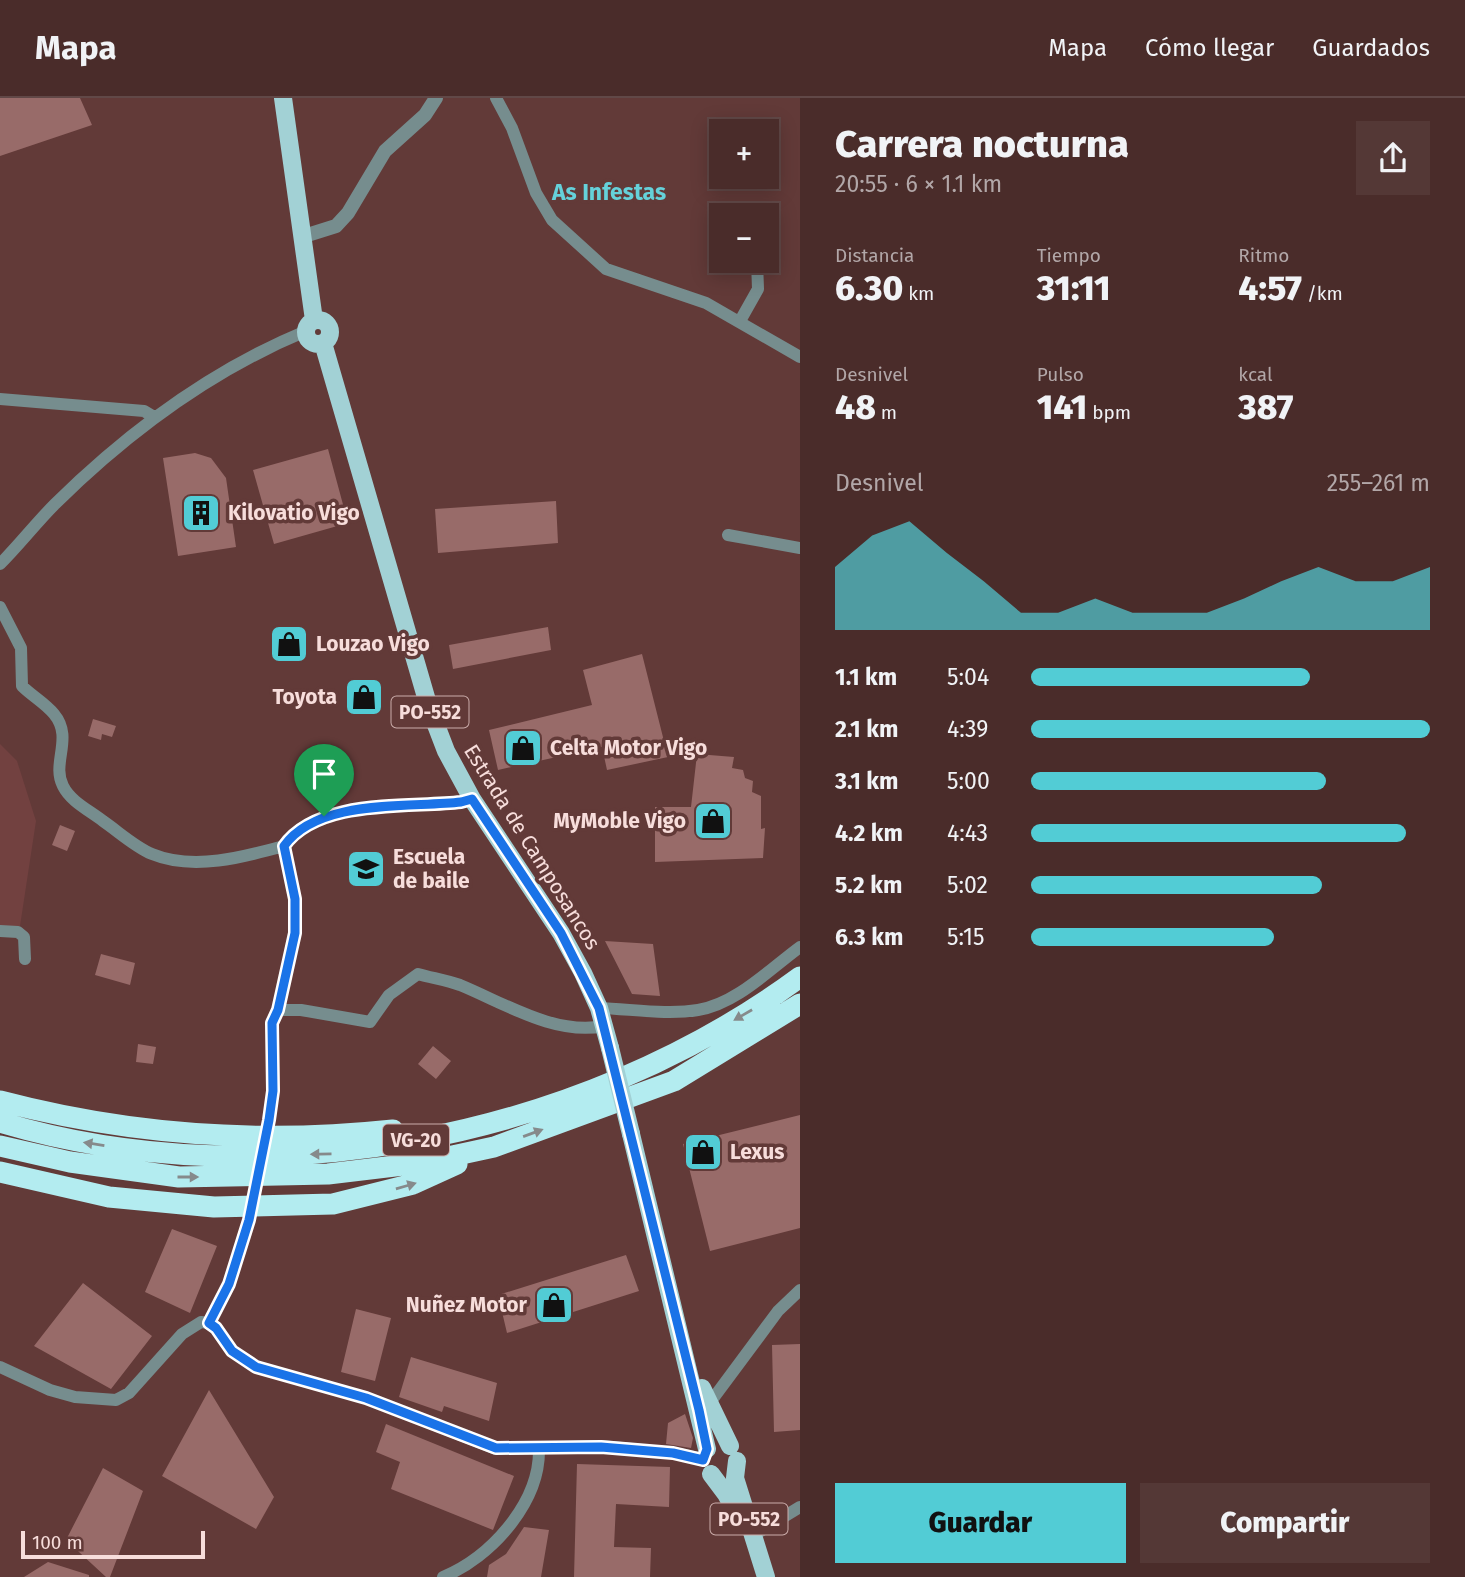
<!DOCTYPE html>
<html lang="es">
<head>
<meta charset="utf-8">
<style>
	:root { --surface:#4a2c2a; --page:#543836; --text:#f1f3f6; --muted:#b2a7a8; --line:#614847; --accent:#52ccd5 }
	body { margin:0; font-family:"Fira Sans",sans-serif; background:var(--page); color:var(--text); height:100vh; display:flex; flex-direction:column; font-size:26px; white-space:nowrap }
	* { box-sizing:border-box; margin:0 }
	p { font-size:23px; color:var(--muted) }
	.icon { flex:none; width:38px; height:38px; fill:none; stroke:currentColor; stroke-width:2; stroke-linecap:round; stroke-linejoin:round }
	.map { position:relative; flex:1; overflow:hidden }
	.details { display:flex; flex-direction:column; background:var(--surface); width:665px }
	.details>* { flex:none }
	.controls { position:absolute; left:709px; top:21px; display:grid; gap:14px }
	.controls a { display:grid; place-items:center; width:70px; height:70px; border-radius:0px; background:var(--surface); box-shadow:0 4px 18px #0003,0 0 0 2px var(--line); font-size:35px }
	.scale { position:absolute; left:21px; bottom:18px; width:184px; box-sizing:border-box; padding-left:7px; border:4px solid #f7dddb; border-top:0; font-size:19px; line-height:24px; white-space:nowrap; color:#f7dddb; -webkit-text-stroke:5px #623a38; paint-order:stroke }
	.pin { position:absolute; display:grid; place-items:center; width:60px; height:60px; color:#fff; margin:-72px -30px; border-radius:50% 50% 50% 0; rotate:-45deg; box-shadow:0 0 7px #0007 }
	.pin .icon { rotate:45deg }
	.round { display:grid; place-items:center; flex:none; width:74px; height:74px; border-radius:0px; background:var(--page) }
	.head { display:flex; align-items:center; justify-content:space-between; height:119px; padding:0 35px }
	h1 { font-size:38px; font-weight:800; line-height:52px }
	.figures { display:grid; grid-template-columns:repeat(3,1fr); gap:10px; height:119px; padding:7px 35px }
	.figures div { display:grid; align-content:center }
	.figures b { font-size:35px; font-weight:800 }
	.figures small { font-size:19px; font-weight:400 }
	.figures p { font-size:19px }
	.chart { height:196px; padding:14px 35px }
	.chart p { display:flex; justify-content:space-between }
	.chart svg { width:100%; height:126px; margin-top:7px; fill:var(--accent); opacity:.7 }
	.cta { display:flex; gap:14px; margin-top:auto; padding:14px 35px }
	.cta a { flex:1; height:80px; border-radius:0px; background:var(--accent); color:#111; font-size:28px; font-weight:800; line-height:80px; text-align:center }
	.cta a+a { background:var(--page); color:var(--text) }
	ul { padding:0 35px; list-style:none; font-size:23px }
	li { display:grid; grid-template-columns:112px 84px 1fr; align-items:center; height:52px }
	li i { height:18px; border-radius:9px; background:var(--accent) }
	header { display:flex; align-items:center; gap:42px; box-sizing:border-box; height:98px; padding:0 35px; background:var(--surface); border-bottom:2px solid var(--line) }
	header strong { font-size:33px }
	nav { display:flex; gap:38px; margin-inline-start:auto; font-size:24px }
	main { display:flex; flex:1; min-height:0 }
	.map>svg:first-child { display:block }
	.built { fill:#724140 }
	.building { fill:#986b69 }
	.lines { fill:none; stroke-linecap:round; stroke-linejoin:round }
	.minor { stroke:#768d8e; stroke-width:12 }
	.tertiary { stroke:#768d8e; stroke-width:14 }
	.primary { stroke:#a2d1d5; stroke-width:18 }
	.motorway { stroke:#b3ecf0; stroke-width:21 }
	.minor-bridge { stroke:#768d8e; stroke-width:12 }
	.primary-bridge { stroke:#a2d1d5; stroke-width:18 }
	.oneway { fill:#868a8b }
	.route-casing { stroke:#fff; stroke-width:14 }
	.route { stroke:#1a73e8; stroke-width:9 }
	.labels { text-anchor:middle; stroke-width:7; stroke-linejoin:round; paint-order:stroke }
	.shield { fill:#623a38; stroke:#caacaa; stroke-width:2 }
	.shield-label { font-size:19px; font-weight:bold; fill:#f7dddb }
	.poi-label { font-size:21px; font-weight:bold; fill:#f7dddb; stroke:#623a38; text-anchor:start }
	.street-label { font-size:21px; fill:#f7dddb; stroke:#623a38 }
	.neighbourhood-label { font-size:23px; font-weight:bold; fill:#65d1da; stroke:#623a38 }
</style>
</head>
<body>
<header>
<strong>Mapa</strong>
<nav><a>Mapa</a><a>Cómo llegar</a><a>Guardados</a></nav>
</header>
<main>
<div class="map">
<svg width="800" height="1479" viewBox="0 0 800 1479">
	<rect width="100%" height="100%" fill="#623a38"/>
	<path class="built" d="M 0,646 L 17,663 L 36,723 L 20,828 L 0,829 Z"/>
	<path class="building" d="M 0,0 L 80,0 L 92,27 L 0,58 Z
		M 328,351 L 348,425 L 274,446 L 253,372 Z
		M 195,355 L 211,360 L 226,380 L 236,449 L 178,458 L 163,360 Z
		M 556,403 L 558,445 L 438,455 L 435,411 Z
		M 548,529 L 551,552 L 453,571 L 449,547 Z
		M 642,556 L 668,659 L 607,672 L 602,649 L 498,672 L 489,632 L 592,607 L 583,572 Z
		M 93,621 L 116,628 L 112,639 L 102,636 L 101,642 L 88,638 Z
		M 697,656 L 734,659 L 732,670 L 743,672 L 745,680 L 753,683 L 752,694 L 761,698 L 761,731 L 765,730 L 763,760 L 655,764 L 655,709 L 691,709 Z
		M 60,727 L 75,733 L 67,753 L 52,747 Z
		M 605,843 L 653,846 L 660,898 L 632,896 Z
		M 101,856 L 135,865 L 130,887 L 95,877 Z
		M 138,946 L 156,949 L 153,966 L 136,964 Z
		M 433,948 L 451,963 L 436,981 L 418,966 Z
		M 800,1017 L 800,1130 L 710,1153 L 683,1046 Z
		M 172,1131 L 217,1148 L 190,1215 L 145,1194 Z
		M 626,1157 L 639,1193 L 507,1235 L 498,1197 Z
		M 83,1185 L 152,1238 L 111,1291 L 34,1248 Z
		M 356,1211 L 391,1220 L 375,1283 L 341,1274 Z
		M 800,1246 L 800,1332 L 774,1334 L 772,1247 Z
		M 411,1259 L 497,1285 L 489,1323 L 444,1308 L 442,1314 L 399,1299 Z
		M 209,1292 L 274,1399 L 256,1431 L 162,1378 Z
		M 685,1316 L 693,1340 L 691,1350 L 666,1346 L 668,1325 Z
		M 386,1326 L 514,1378 L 493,1432 L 391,1391 L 400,1364 L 376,1354 Z
		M 577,1366 L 670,1369 L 669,1409 L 616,1406 L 614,1449 L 651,1450 L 650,1479 L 574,1479 Z
		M 103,1370 L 143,1393 L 110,1479 L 106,1479 L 66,1442 Z
		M 524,1429 L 549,1432 L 541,1479 L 487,1479 L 489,1467 L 506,1456 Z
		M 48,1464 L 89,1477 L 89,1479 L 24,1479 Z"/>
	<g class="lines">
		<path class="minor" d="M 496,0 L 512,30 L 536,95 L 552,122 L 606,171 L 706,205 L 800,259
			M 740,223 L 758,191 L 757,163
			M 0,301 L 144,313 L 154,319
			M 728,437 L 800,450
			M 0,466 C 19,447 36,425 55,406 C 127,335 212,272 306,233
			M 0,509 L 21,550 L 22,588 C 32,598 45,605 54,616 C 74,640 51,665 63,688 C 71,704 89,712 103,723 C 119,734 135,749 152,756 C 193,773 244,759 284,748
			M 0,833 L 18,834 L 24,839 L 25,861
			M 599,910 C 631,911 667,917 698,912 C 736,906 770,871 800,849
			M 278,912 L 301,912 L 370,924 L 389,897 L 418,876 C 432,880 446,882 460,887 C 504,905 555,938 604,928
			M 269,1022 L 273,993 L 272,925 L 278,912 L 295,835 L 295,801 L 284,748 C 317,700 409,710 461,704 L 472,701
			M 209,1225 L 229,1186 L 249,1122
			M 0,1269 L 50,1292 L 75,1299 L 116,1302 L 129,1295 L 182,1236 L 201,1224 L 209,1225 L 216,1230 L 232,1253 L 256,1269 L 366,1300 L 496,1351 L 601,1348 L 673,1355 L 703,1361
			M 709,1306 L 778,1213 L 800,1192
			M 754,1437 L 800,1409
			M 443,1479 C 491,1459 540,1405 539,1351"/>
		<path class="tertiary" d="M 301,139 L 336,128 L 348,115 L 385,53 L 425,17 L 436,0"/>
		<path class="primary" d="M 283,0 L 314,222
			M306 234a12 12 0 1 1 24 0a12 12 0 1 1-24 0Z
			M 323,245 L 428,606 L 446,653 L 472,701 L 561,835 L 583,875 L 599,910 L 610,950
			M 631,1036 L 707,1351
			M 702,1290 L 730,1348
			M 737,1363 L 735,1380 L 766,1479
			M 711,1376 L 726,1396 L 742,1426"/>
		<path class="motorway" d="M 0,1003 C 129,1037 260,1046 393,1032
			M 0,1024 C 263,1103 580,1041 800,879
			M 0,1048 L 70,1064 L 179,1079 L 328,1076 L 420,1065 L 494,1049 L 674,983 L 800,906
			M 0,1074 L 109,1099 L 214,1109 L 333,1106 L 413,1086 L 457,1066"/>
		<path class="minor-bridge" d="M 249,1122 L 269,1022"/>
		<path class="primary-bridge" d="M 610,950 L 631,1036"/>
	</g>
	<defs><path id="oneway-solid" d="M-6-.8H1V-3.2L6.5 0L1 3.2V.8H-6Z" transform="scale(1.75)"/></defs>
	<g class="oneway">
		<use href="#oneway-solid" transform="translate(743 917) rotate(150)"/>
		<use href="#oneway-solid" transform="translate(533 1035) rotate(-20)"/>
		<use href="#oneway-solid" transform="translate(94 1046) rotate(-171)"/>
		<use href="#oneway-solid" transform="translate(321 1056) rotate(179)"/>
		<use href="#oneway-solid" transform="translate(188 1079)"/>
		<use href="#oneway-solid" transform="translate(406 1088) rotate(-16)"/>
	</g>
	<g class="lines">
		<defs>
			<path id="route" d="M 472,701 L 561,835 L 599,910 L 699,1312 L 707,1351 L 703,1362 L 673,1355 L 601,1349 L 496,1350 L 366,1300 L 256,1269 L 232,1253 L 216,1230 L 209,1225 L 229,1186 L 249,1122 L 269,1022 L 273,993 L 272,925 L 278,912 L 295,835 L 295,801 L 284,748 C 318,700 409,710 461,704 Z"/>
		</defs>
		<use href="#route" class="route-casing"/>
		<use href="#route" class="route"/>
	</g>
	<defs>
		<symbol id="building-square" viewBox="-11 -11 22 22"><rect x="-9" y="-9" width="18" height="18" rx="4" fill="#52ccd5" stroke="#623a38"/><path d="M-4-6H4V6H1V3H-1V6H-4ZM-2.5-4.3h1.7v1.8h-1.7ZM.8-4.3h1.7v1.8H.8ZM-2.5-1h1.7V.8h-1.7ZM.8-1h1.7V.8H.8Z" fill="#111"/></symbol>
		<symbol id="shop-square" viewBox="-11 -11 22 22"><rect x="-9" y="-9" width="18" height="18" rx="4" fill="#52ccd5" stroke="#623a38"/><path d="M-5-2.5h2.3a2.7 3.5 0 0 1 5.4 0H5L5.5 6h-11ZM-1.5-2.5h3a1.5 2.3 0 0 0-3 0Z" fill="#111"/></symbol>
		<symbol id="school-square" viewBox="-11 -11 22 22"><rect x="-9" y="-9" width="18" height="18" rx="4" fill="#52ccd5" stroke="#623a38"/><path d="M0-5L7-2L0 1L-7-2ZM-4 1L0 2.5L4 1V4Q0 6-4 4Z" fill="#111"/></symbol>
	</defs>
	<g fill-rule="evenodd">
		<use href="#building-square" x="179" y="393" width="44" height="44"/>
		<use href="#shop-square" x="267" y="524" width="44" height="44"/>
		<use href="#shop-square" x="342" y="577" width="44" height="44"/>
		<use href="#shop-square" x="501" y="628" width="44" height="44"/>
		<use href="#shop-square" x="691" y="701" width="44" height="44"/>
		<use href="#school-square" x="344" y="749" width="44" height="44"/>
		<use href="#shop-square" x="681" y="1032" width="44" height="44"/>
		<use href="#shop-square" x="532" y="1185" width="44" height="44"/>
	</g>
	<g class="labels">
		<g class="shield">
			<rect x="391.5" y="598.5" width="77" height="31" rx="5"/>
			<rect x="383" y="1026.5" width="66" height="31" rx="5"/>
			<rect x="710.5" y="1405.5" width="77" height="31" rx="5"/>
		</g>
		<g class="shield-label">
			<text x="430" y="621">PO-552</text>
			<text x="416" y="1049">VG-20</text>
			<text x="749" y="1428">PO-552</text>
		</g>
		<g class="poi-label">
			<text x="228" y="422">Kilovatio Vigo</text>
			<text x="316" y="553">Louzao Vigo</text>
			<text x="337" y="606" text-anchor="end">Toyota</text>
			<text x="550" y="657">Celta Motor Vigo</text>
			<text x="686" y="730" text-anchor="end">MyMoble Vigo</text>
			<text x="393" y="766">Escuela<tspan x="393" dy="24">de baile</tspan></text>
			<text x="730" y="1061">Lexus</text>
			<text x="527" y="1214" text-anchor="end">Nuñez Motor</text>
		</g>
		<g class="street-label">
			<text transform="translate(532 749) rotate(58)" y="7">Estrada de Camposancos</text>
		</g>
		<g class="neighbourhood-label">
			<text x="609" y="102">As Infestas</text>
		</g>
	</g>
</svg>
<div class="controls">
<a>+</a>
<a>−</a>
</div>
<div class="scale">100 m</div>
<div class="pin" style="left:324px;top:718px;background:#1e9e55"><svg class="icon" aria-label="arrive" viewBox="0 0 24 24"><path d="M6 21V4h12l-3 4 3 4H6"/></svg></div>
</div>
<section class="details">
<div class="head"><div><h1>Carrera nocturna</h1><p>20:55 · 6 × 1.1 km</p></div><a class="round"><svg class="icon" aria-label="share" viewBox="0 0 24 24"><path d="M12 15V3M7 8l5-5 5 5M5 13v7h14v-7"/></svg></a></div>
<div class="figures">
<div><p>Distancia</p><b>6.30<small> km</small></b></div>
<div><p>Tiempo</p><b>31:11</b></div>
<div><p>Ritmo</p><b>4:57<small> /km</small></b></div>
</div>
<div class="figures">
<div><p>Desnivel</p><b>48<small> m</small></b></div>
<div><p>Pulso</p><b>141<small> bpm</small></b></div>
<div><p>kcal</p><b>387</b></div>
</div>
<div class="chart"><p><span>Desnivel</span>255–261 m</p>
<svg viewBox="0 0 160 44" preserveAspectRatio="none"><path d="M0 44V22L10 11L20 6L30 17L40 27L50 38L60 38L70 33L80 38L90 38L100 38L110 33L120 27L130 22L140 27L150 27L160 22V44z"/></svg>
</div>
<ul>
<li><b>1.1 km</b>5:04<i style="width:70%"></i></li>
<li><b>2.1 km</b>4:39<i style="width:100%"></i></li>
<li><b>3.1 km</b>5:00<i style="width:74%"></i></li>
<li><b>4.2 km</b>4:43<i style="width:94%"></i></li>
<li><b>5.2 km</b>5:02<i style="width:73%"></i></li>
<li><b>6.3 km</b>5:15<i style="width:61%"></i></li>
</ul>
<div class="cta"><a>Guardar</a><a>Compartir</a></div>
</section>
</main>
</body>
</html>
